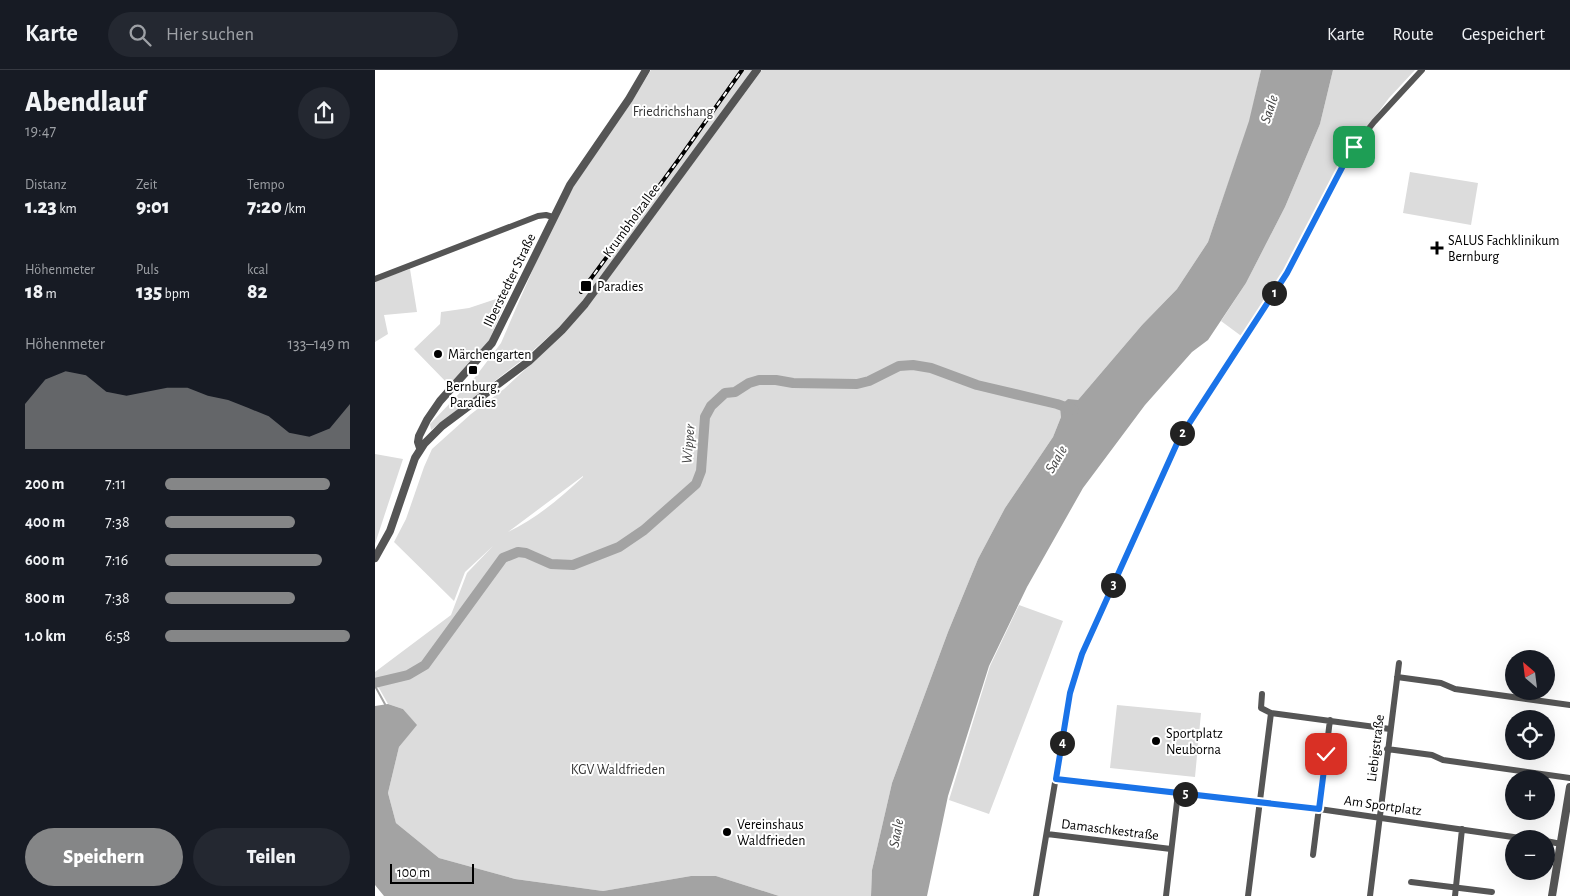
<!DOCTYPE html>
<html lang="de">
<head>
<meta charset="utf-8">
<style>
	:root { --surface:#171b24; --page:#242831; --text:#f1f3f6; --muted:#9ea1a6; --line:#363941; --accent:#858687 }
	body { margin:0; font-family:"Alegreya Sans",sans-serif; background:var(--page); color:var(--text); height:100vh; display:flex; flex-direction:column; font-size:19px; white-space:nowrap }
	* { box-sizing:border-box; margin:0 }
	p { font-size:16px; color:var(--muted) }
	.icon { flex:none; width:28px; height:28px; fill:none; stroke:currentColor; stroke-width:2; stroke-linecap:round; stroke-linejoin:round }
	.map { position:relative; flex:1; overflow:hidden }
	.sheet { display:flex; flex-direction:column; background:var(--surface); width:375px }
	.sheet>* { flex:none }
	.needle { width:32px; rotate:332deg }
	.tools { position:absolute; left:1130px; top:580px; display:grid; gap:10px }
	.tools a { display:grid; place-items:center; width:50px; height:50px; border-radius:50%; background:var(--surface); box-shadow:0 5px 20px #0002; font-size:25px }
	.scale { position:absolute; left:15px; bottom:12px; width:84px; box-sizing:border-box; padding-left:5px; border:2px solid #000; border-top:0; font-size:14px; line-height:18px; white-space:nowrap; color:#000; -webkit-text-stroke:4px #fff; paint-order:stroke }
	.pin { position:absolute; display:grid; place-items:center; width:42px; height:42px; color:#fff; margin:-21px; border-radius:10px; box-shadow:0 2px 8px #0006 }
	.km { position:absolute; width:25px; height:25px; margin:-12px; border-radius:50%; background:#222; color:#fff; font-size:14px; line-height:25px; text-align:center }
	.round { display:grid; place-items:center; flex:none; width:52px; height:52px; border-radius:26px; background:var(--page) }
	.overview { display:flex; align-items:center; justify-content:space-between; height:85px; padding:0 25px }
	h1 { font-size:28px; font-weight:800; line-height:38px }
	.metrics { display:grid; grid-template-columns:repeat(3,1fr); gap:8px; height:85px; padding:5px 25px }
	.metrics div { display:grid; align-content:center }
	.metrics b { font-size:21px; font-weight:800 }
	.metrics small { font-size:14px; font-weight:400 }
	.metrics p { font-size:14px }
	.chart { height:140px; padding:10px 25px }
	.chart p { display:flex; justify-content:space-between }
	.chart svg { width:100%; height:90px; margin-top:5px; fill:var(--accent); opacity:.7 }
	.primary-button { display:flex; gap:10px; margin-top:auto; padding:10px 25px }
	.primary-button a { flex:1; height:58px; border-radius:30px; background:var(--accent); color:#fff; font-size:20px; font-weight:800; line-height:58px; text-align:center }
	.primary-button a+a { background:var(--page); color:var(--text) }
	ul { padding:0 25px; list-style:none; font-size:16px }
	li { display:grid; grid-template-columns:80px 60px 1fr; align-items:center; height:38px }
	li i { height:12px; border-radius:6px; background:var(--accent) }
	header { display:flex; align-items:center; gap:30px; box-sizing:border-box; height:70px; padding:0 25px; background:var(--surface); border-bottom:1px solid var(--line) }
	header strong { font-size:24px }
	nav { display:flex; gap:28px; margin-inline-start:auto; font-size:18px }
	.search { width:350px; height:45px; background:var(--page); display:flex; align-items:center; gap:12px; box-sizing:border-box; padding:0 18px; border-radius:28px; color:var(--muted); font-size:19px }
	main { display:flex; flex:1; min-height:0 }
	.map>svg:first-child { display:block }
	.green { fill:#dcdcdc; fill-rule:evenodd }
	.water { fill:#a3a3a3 }
	.lines { fill:none; stroke-linecap:round; stroke-linejoin:round }
	.stream { stroke:#a3a3a3; stroke-width:2 }
	.river { stroke:#a3a3a3; stroke-width:10 }
	.minor { stroke:#555; stroke-width:6 }
	.tertiary { stroke:#555; stroke-width:8 }
	.rail-casing { stroke:#000; stroke-width:4 }
	.rail { stroke:#fff; stroke-width:2; stroke-dasharray:5.5; stroke-linecap:butt }
	.route-casing { stroke:#fff; stroke-width:10 }
	.route { stroke:#1a73e8; stroke-width:6 }
	.poi-dot { fill:#000; stroke:#fff; stroke-width:2 }
	.labels { text-anchor:middle; stroke-width:4; stroke-linejoin:round; paint-order:stroke }
	.park-label { font-size:14px; fill:#333; stroke:#fff }
	.street-label { font-size:14px; fill:#000; stroke:#fff }
	.poi-label { font-size:14px; fill:#000; stroke:#fff; text-anchor:start }
	.water-label { font-size:15px; font-style:italic; fill:#444; stroke:#fff }
</style>
</head>
<body>
<header>
<strong>Karte</strong>
<div class="search"><svg class="icon" aria-label="search" viewBox="0 0 24 24"><circle cx="10" cy="10" r="6"/><path d="M15 15l6 6"/></svg>Hier suchen</div>
<nav><a>Karte</a><a>Route</a><a>Gespeichert</a></nav>
</header>
<main>
<section class="sheet">
<div class="overview"><div><h1>Abendlauf</h1><p>19:47</p></div><a class="round"><svg class="icon" aria-label="share" viewBox="0 0 24 24"><path d="M12 15V3M7 8l5-5 5 5M5 13v7h14v-7"/></svg></a></div>
<div class="metrics">
<div><p>Distanz</p><b>1.23<small> km</small></b></div>
<div><p>Zeit</p><b>9:01</b></div>
<div><p>Tempo</p><b>7:20<small> /km</small></b></div>
</div>
<div class="metrics">
<div><p>Höhenmeter</p><b>18<small> m</small></b></div>
<div><p>Puls</p><b>135<small> bpm</small></b></div>
<div><p>kcal</p><b>82</b></div>
</div>
<div class="chart"><p><span>Höhenmeter</span>133–149 m</p>
<svg viewBox="0 0 160 44" preserveAspectRatio="none"><path d="M0 44V22L10 10L20 6L30 8L40 16L50 18L60 16L70 14L80 14L90 18L100 20L110 24L120 28L130 36L140 38L150 34L160 22V44z"/></svg>
</div>
<ul>
<li><b>200 m</b>7:11<i style="width:89%"></i></li>
<li><b>400 m</b>7:38<i style="width:70%"></i></li>
<li><b>600 m</b>7:16<i style="width:85%"></i></li>
<li><b>800 m</b>7:38<i style="width:70%"></i></li>
<li><b>1.0 km</b>6:58<i style="width:100%"></i></li>
</ul>
<div class="primary-button"><a>Speichern</a><a>Teilen</a></div>
</section>
<div class="map">
<svg width="1195" height="826" viewBox="0 0 1195 826">
	<rect width="100%" height="100%" fill="#fff"/>
	<path class="green" d="M 276,0 L 379,0 L 208,231 L 182,259 L 151,287 L 56,360 L 55,354 L 101,306 L 126,273 L 178,153 L 198,117 L 256,33 Z
		M 387,0 L 886,0 L 875,50 L 833,172 L 802,219 L 767,255 L 703,330 L 686,347 L 678,367 L 630,438 L 603,489 L 573,562 L 517,713 L 497,800 L 496,826 L 404,826 L 341,806 L 316,806 L 228,821 L 140,809 L 64,788 L 21,753 L 13,723 L 24,677 L 41,655 L 28,639 L 13,634 L 4,618 L 0,615 L 0,602 L 76,545 L 92,503 L 118,476 L 90,502 L 79,531 L 19,472 L 31,449 L 49,397 L 57,379 L 96,344 L 129,319 L 167,284 L 209,241 ZM 208,406 L 208,407 C 185,428 161,449 133,462 Z
		M 958,0 L 1040,0 L 1014,28 L 965,94 L 897,224 L 869,268 L 846,251 L 871,213 L 910,137 L 945,54 Z
		M 1035,102 L 1103,113 L 1096,155 L 1028,143 Z
		M 35,199 L 42,242 L 9,245 L 13,264 L 0,272 L 0,211 Z
		M 121,229 L 130,234 L 112,275 L 74,315 L 39,279 L 65,254 L 66,242 L 94,238 Z
		M 0,384 L 28,389 L 0,474 Z
		M 644,535 L 688,551 L 614,744 L 574,730 L 615,596 Z
		M 742,635 L 826,643 L 820,707 L 735,698 Z"/>
	<path class="water" d="M 886,0 L 958,0 L 945,54 L 910,137 L 871,213 L 833,270 L 817,282 L 770,335 L 708,418 L 652,517 L 614,596 L 573,726 L 552,826 L 496,826 L 497,800 L 517,713 L 573,562 L 603,489 L 630,438 L 678,367 L 686,347 L 685,336 L 693,329 L 703,330 L 767,255 L 802,219 L 833,172 L 874,51 Z
		M 13,634 L 28,639 L 42,655 L 24,677 L 13,723 L 21,753 L 64,788 L 140,809 L 228,821 L 316,806 L 341,806 L 404,826 L 9,826 L 0,815 L 0,636 Z"/>
	<g class="lines">
		<path class="stream" d="M 0,616 L 11,636"/>
		<path class="river" d="M 0,613 L 33,605 L 50,595 L 128,488 L 143,482 L 151,483 L 176,494 L 198,495 L 244,477 L 269,460 L 321,414 L 326,401 L 330,347 L 336,336 L 350,323 L 360,322 L 374,313 L 384,310 L 401,310 L 418,313 L 482,314 L 494,311 L 524,296 L 538,295 L 556,298 L 602,315 L 682,334 L 699,340"/>
		<path class="minor" d="M 0,209 L 163,146 L 171,145 L 178,147
			M 1022,607 L 1066,613 L 1080,619 L 1195,635
			M 896,643 L 1015,659
			M 1012,679 L 1057,685 L 1068,690 L 1195,708
			M 681,709 L 944,739 L 1152,769
			M 672,764 L 796,779
			M 1171,771 L 1186,774
			M 938,785 L 955,650
			M 1036,812 L 1117,822
			M 661,826 L 695,623 L 702,597 L 718,557 L 804,369 L 918,193 L 976,81 L 999,52 L 1047,0
			M 791,826 L 803,723
			M 873,826 L 896,643 L 886,638 L 887,624
			M 995,826 L 1024,593
			M 1080,826 L 1087,759"/>
		<path class="tertiary" d="M 45,378 L 43,372 L 44,366 L 52,350 L 65,331 L 117,273 L 195,115 L 254,29 L 271,0
			M 0,488 L 15,461 L 40,388 L 49,374 L 67,356 L 154,291 L 187,260 L 210,234 L 382,0
			M 1177,826 L 1195,717"/>
		<defs>
			<path id="rail" d="M 206,222 L 304,89 L 367,0"/>
		</defs>
		<use href="#rail" class="rail-casing"/>
		<use href="#rail" class="rail"/>
	</g>
	<g class="lines">
		<defs>
			<path id="route" d="M 951,684 L 944,739 L 681,709 L 695,623 L 707,584 L 804,369 L 912,203 L 972,88 L 979,77"/>
		</defs>
		<use href="#route" class="route-casing"/>
		<use href="#route" class="route"/>
	</g>
	<g class="poi-dot">
		<path d="M1059.5 170.5h5v5h5v5h-5v5h-5v-5h-5v-5h5z"/>
		<rect x="205" y="210" width="12" height="12" rx="2.5"/>
		<circle cx="63" cy="284" r="5"/>
		<rect x="93" y="295" width="10" height="10" rx="2.5"/>
		<circle cx="781" cy="671" r="5"/>
		<circle cx="352" cy="762" r="5"/>
	</g>
	<g class="labels">
		<g class="park-label">
			<text x="298" y="46">Friedrichshang</text>
			<text x="243" y="704">KGV Waldfrieden</text>
		</g>
		<g class="street-label">
			<text transform="translate(256 150) rotate(-54)" y="5">Krumbholzallee</text>
			<text transform="translate(134 210) rotate(-64)" y="5">Ilberstedter Straße</text>
			<text transform="translate(1000 678) rotate(-83)" y="5">Liebigstraße</text>
			<text transform="translate(1008 735) rotate(8)" y="5">Am Sportplatz</text>
			<text transform="translate(735 759) rotate(7)" y="5">Damaschkestraße</text>
		</g>
		<g class="poi-label">
			<text x="1073" y="175">SALUS Fachklinikum<tspan x="1073" dy="16">Bernburg</tspan></text>
			<text x="222" y="221">Paradies</text>
			<text x="73" y="289">Märchengarten</text>
			<text x="98" y="321" text-anchor="middle">Bernburg,<tspan x="98" dy="16">Paradies</tspan></text>
			<text x="791" y="668">Sportplatz<tspan x="791" dy="16">Neuborna</tspan></text>
			<text x="362" y="759">Vereinshaus<tspan x="362" dy="16">Waldfrieden</tspan></text>
		</g>
		<g class="water-label">
			<text transform="translate(894 39) rotate(-72)" y="5">Saale</text>
			<text transform="translate(313 374) rotate(-85)" y="5">Wipper</text>
			<text transform="translate(681 389) rotate(-59)" y="5">Saale</text>
			<text transform="translate(521 763) rotate(-79)" y="5">Saale</text>
		</g>
	</g>
</svg>
<div class="tools">
<a><svg class="needle" viewBox="-14 -14 28 28"><path d="M0-13l5 13h-10z" fill="#e53935"/><path d="M0 13l5-13h-10z" fill="#9ea1a6"/></svg></a>
<a><svg class="icon" aria-label="locate" viewBox="0 0 24 24"><circle cx="12" cy="12" r="6"/><path d="M12 2v4M12 18v4M2 12h4M18 12h4"/></svg></a>
<a>+</a>
<a>−</a>
</div>
<div class="scale">100 m</div>
<div class="pin" style="left:979px;top:77px;background:#1e9e55"><svg class="icon" aria-label="arrive" viewBox="0 0 24 24"><path d="M6 21V4h12l-3 4 3 4H6"/></svg></div>
<div class="pin" style="left:951px;top:684px;background:#d93025"><svg class="icon" aria-label="check" viewBox="0 0 24 24"><path d="M5 12l5 5 9-10"/></svg></div>
<b class="km" style="left:899px;top:223px">1</b>
<b class="km" style="left:807px;top:363px">2</b>
<b class="km" style="left:738px;top:515px">3</b>
<b class="km" style="left:687px;top:673px">4</b>
<b class="km" style="left:810px;top:724px">5</b>
</div>
</main>
</body>
</html>
